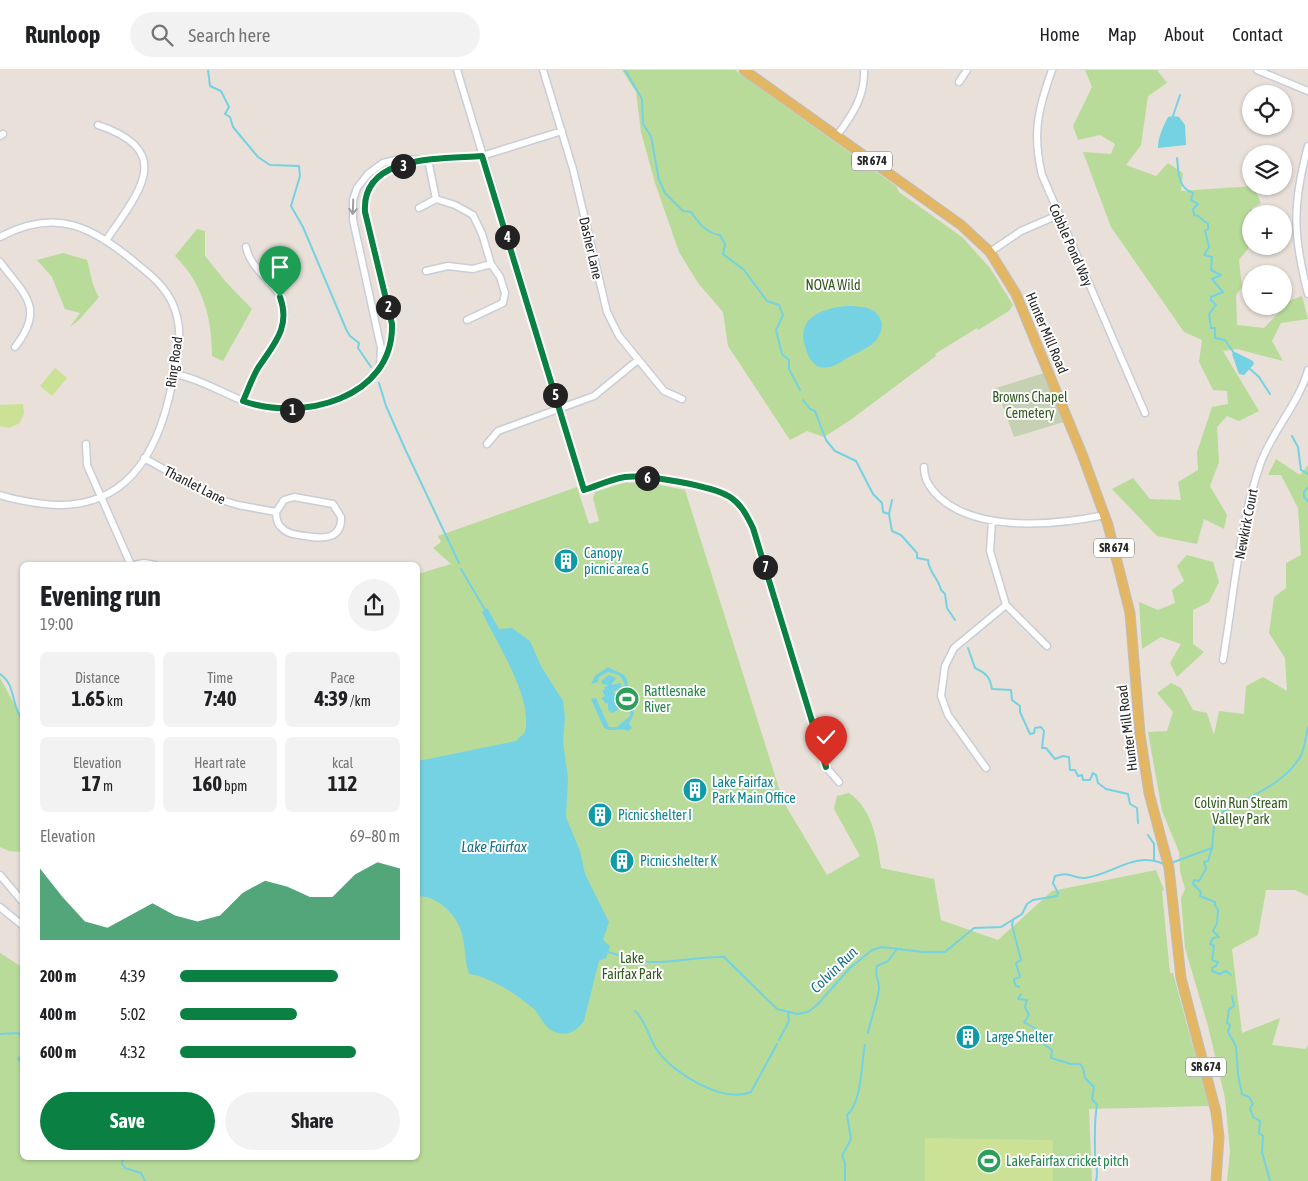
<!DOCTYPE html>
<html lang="en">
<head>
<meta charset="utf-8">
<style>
	:root { --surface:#fff; --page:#f2f2f2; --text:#202124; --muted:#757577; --line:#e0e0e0; --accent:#0b8043 }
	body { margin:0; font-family:"Asap Condensed",sans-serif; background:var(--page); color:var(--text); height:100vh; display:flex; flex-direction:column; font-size:19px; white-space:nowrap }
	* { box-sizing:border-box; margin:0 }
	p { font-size:16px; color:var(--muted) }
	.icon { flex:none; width:28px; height:28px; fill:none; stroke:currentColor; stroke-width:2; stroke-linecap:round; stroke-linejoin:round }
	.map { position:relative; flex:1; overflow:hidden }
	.drawer { position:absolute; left:20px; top:492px; width:400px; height:598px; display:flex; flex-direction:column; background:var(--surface); border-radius:8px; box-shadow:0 1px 4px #0004 }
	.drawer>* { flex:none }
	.buttons { position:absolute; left:1242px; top:15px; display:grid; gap:10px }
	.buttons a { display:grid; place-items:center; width:50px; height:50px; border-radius:50%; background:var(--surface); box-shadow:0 1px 4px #0004; font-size:25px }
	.pin { position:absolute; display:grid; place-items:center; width:42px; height:42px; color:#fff; margin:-51px -21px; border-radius:50% 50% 50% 0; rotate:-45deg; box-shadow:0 0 5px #0007 }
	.pin .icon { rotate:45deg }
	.km { position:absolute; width:25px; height:25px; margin:-12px; border-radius:50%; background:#222; color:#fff; font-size:14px; line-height:25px; text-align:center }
	.round { display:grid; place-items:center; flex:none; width:52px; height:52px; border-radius:26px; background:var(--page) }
	.summary { display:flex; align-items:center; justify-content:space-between; height:85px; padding:0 20px }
	h1 { font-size:28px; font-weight:700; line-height:38px }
	.metrics { display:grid; grid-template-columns:repeat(3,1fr); gap:8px; height:85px; padding:5px 20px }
	.metrics div { display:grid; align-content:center; border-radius:8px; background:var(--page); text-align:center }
	.metrics b { font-size:21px; font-weight:700 }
	.metrics small { font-size:14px; font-weight:400 }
	.metrics p { font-size:14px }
	.chart { height:140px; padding:10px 20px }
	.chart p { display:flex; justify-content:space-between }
	.chart svg { width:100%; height:90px; margin-top:5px; fill:var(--accent); opacity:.7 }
	.button { display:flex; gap:10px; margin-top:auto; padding:10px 20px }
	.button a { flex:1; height:58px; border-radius:30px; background:var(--accent); color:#fff; font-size:20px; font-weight:700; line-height:58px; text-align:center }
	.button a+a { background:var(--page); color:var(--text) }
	ul { padding:0 20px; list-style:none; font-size:16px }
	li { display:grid; grid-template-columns:80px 60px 1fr; align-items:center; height:38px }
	li i { height:12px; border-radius:6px; background:var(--accent) }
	header { display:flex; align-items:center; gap:30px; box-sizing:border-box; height:70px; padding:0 25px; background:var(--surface); border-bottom:1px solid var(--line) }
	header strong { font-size:24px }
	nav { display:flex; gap:28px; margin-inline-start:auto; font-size:18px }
	.search { width:350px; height:45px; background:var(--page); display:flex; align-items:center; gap:12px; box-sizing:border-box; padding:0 18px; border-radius:28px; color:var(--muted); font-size:19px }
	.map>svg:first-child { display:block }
	.green { fill:#b8db9a }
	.cemetery { fill:#c5d1b2 }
	.pitch { fill:#cbe196 }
	.water { fill:#75d2e2 }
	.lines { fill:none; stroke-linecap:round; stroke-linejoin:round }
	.stream { stroke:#75d2e2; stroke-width:2 }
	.minor-casing { stroke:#c8cdd8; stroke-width:9 }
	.major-casing { stroke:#bebebe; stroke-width:11 }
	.minor { stroke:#fff; stroke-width:6 }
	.major { stroke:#e3b664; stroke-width:9 }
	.oneway { stroke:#9e9e9e }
	.route-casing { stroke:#fff; stroke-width:10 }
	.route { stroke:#0b8043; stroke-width:6 }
	.labels { text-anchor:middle; stroke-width:4; stroke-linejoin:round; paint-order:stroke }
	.shield { fill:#fff; stroke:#686868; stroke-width:1 }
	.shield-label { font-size:12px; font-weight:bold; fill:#272727 }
	.street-label { font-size:14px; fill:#272727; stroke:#fff }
	.park-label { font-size:14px; fill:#335c1f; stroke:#fff }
	.culture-label { font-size:14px; fill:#0d838f; stroke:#fff; text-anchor:start }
	.leisure-label { font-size:14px; fill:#27864d; stroke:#fff; text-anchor:start }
	.water-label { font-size:15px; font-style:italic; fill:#197089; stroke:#fff }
</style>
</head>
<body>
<header>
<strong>Runloop</strong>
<div class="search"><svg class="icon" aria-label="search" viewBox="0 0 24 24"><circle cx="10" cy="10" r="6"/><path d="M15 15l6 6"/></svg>Search here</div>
<nav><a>Home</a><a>Map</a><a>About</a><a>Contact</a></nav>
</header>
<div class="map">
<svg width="1308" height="1111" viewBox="0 0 1308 1111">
	<rect width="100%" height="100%" fill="#e8e0d9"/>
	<path class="green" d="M 622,0 L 735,0 L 896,116 L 899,122 L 962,167 L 990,198 L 1013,235 L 1009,241 L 978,260 L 977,258 L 935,284 L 936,286 L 849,351 L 824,367 L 807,361 L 790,370 L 728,276 L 723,242 L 698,213 L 679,182 L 655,113 L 641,62 L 636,22 Z
		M 1085,0 L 1157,0 L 1167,13 L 1148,26 L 1141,75 L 1126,95 L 1156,106 L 1168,93 L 1183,103 L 1181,121 L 1253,116 L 1261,133 L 1252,138 L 1251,175 L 1239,190 L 1242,217 L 1236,225 L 1237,255 L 1264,258 L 1291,230 L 1302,226 L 1308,249 L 1281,253 L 1272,271 L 1283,291 L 1237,279 L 1223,281 L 1259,341 L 1239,351 L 1227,346 L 1217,357 L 1219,392 L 1210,416 L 1227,445 L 1224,459 L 1204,449 L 1197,474 L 1157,466 L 1112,419 L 1133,408 L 1150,429 L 1181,430 L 1178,412 L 1198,400 L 1197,382 L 1212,337 L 1228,334 L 1227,321 L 1213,320 L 1199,292 L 1202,270 L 1184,262 L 1111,157 L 1083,82 L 1111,84 L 1115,74 L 1100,65 L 1078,70 L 1073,56 L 1092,17 Z
		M 197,159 L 205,161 L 205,186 L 226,212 L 252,239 L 223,291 L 212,286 C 212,248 203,214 175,186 Z
		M 63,183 L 87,190 C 91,203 91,215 99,227 L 79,250 L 70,257 L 80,243 L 65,239 L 52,207 L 37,190 Z
		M 1276,389 L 1300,405 L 1308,395 L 1308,826 L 1295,820 L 1266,820 L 1258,865 L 1232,879 L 1242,963 L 1280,948 L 1272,975 L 1306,979 L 1308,975 L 1308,1111 L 1227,1111 L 1230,1081 L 1225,1028 L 1208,956 L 1185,878 L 1181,828 L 1185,819 L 1180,801 L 1179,782 L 1162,741 L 1148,662 L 1167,661 L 1173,642 L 1157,623 L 1171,613 L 1181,618 L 1193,640 L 1207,643 L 1214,665 L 1219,641 L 1244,644 L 1246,616 L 1263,607 L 1287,621 L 1285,588 L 1269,563 L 1274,527 L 1286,518 L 1286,493 L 1301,485 L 1298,438 L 1281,405 L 1268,405 Z
		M 644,412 L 685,420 L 783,731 L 827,805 L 860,786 L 834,739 L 837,726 L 849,723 C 873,740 877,770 881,798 L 934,809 L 941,850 L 998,870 L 1052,821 L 1156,800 L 1164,820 L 1162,821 L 1170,903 L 1173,903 L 1209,1036 L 1089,1039 L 1092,1111 L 0,1111 L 0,883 L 22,897 L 22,1088 L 418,1088 L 418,504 L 451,494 L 433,478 L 441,472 L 438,466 L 577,417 L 589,454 L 599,451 L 593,428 L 595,422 L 623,413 Z
		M 1187,485 L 1213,492 L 1219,512 L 1209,532 L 1193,540 L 1193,574 L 1204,582 L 1177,607 L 1170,593 L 1181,574 L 1161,567 L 1142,579 L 1139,532 L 1158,540 L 1175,533 L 1172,520 L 1184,511 L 1177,496 Z
		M 0,608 L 22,648 L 22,782 L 9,781 L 0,777 Z"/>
	<path class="cemetery" d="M 1044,303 L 1064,352 L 1014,367 L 996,318 Z"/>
	<path class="pitch" d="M 55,298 L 67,308 L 52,326 L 40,316 Z
		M 23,334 L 24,343 L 20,353 L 9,358 L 0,356 L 0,335 Z
		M 925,1068 L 1053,1070 L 1053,1111 L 925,1111 Z"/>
	<path class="water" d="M 1173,46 L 1179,47 L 1185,55 L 1186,75 L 1158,78 C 1158,67 1163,57 1168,47 Z
		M 852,236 C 866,237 877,238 882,253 C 882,274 864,279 849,287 C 838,293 831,301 817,296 C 810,291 807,284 805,276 C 795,245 829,236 852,236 Z
		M 1235,282 L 1253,291 L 1254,294 L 1244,305 L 1239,304 L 1232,284 Z
		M 487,538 L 499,559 L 512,558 L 530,571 L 541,596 L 563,631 L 565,647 L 563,672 L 568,708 L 566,747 L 580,781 L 585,804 L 609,852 L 603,870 L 610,876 L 606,888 L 599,891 L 584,951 C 576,962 565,968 551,960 C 543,955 540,945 534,939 C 516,924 493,908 469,904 C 464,890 466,872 460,858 C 453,841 436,826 418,826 L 418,691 L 516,671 L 525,662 C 533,627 497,574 482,542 Z
		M 608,597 C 629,608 627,602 629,628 C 629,633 633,637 634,643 L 629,654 L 632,658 L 628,661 C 621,657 613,663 604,658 L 591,629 L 596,628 L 609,657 L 617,657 L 630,646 C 631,639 626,636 625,629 C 624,619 627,613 619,605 L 608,602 L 599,607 L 598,612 L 591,614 L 595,606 Z
		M 609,605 L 616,608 L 611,615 L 620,613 L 622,617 L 613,622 L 616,624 L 615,630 L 621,633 L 618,640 L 612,643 L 608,640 L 608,633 L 606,634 L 601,628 L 605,626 L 602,620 L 605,620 L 604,617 L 609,615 L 602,614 L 601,611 Z"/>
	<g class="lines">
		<path class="stream" d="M 208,0 L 210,16 L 221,21 L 229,37 L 225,44 L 230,47 L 233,57 L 258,87 L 270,95 L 299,96 L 300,106 L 291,136 L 303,157 L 346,259 L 350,266 L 359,273 L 358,278 L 371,297
			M 625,0 L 642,29 L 643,54 L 651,66 L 659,110 L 665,123 L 683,141 L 691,142 C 698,152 707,164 720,165 L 725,174 L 723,184 L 744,200 L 767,231 L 779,235 L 783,245 L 776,260 L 782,284 L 789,290 L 789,299 L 800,320
			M 1173,46 L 1180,25
			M 1177,88 C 1179,103 1177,117 1193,123 L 1191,130 L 1198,134 L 1193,139 L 1194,145 L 1198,146 L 1208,154 L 1208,159 L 1205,161 L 1209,177 L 1204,185 L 1212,187 L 1211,200 L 1221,205 L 1212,209 L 1223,222 L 1211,227 L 1211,230 L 1216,235 L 1209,244 L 1211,258 L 1215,258 L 1215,268 L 1225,270 L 1234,283
			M 1250,299 L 1259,307 L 1270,324
			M 379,313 L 386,336 L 406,381 L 459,493
			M 803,330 L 810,339 L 815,341 L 826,370 L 835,381 L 856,391 L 873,424 L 882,433 L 883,442 L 889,444 L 892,461 L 901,465 L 917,483 L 917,488 L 928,490 C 928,501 939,509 941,520 L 945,524 L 947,538 L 955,550
			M 1292,366 L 1298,377 L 1301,400 L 1308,404
			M 1308,417 L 1304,422 L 1304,427 L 1308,431
			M 889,444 L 892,430
			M 461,499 L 485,540
			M 968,578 L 975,598 C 986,603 990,607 992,619 L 1011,620 L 1012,630 L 1020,636 L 1020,642 L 1030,664 L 1034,663 L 1035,658 L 1041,657 L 1044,661 L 1042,678 L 1046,678 L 1055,689 L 1063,686 L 1069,687 L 1070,700 L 1075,700 L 1078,706 L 1082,705 L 1083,710 L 1090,710 L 1093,703 L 1096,705 L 1098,713 L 1106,719 L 1128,724 L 1130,734 L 1137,738 L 1138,753
			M 0,604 C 16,614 11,636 22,649
			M 1148,765 L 1154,774 L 1154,790
			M 1212,778 L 1208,791 L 1204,792 L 1206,799 L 1199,811 L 1194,810 L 1193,814 L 1201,822 L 1200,826 L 1215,832 L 1215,835 L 1218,840 L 1217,853 L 1213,861 L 1219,867 L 1213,868 L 1210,874 L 1214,876 L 1212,890 L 1218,892 L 1216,896 L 1212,898 L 1212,901 L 1220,904 L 1226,901 L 1231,905
			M 1171,793 L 1212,778 L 1215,746 C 1243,729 1288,714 1302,683 C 1305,675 1306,665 1308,657
			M 1013,851 L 1012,855 L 1021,890 L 1016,893 L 1020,907 L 1014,909 L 1015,915 L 1019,917
			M 608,882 C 621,886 636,891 650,892 C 675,893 699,886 724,887 L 777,939 L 797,944 L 808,942 L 817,935 L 850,898 L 872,880 L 882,877 L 923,882 L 945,882 L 974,858 L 1001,857 L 1022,844 L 1027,834 L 1033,830 L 1057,826 L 1058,823 L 1053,813 L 1055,806 C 1073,801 1072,809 1085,808 C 1115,804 1133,781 1164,794
			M 1021,924 L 1018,929 L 1027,930 L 1025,937 L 1029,945 L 1024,952 L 1036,959 L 1038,970 L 1052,980 L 1051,988 L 1071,994 L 1080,994 L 1083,998 L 1085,1008 L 1094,1017 L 1092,1029 L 1097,1035 C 1094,1051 1095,1067 1095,1083 C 1095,1094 1099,1100 1096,1111
			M 1232,926 L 1234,936 L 1229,939 L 1227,953 L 1230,955 L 1228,962 L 1236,976 L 1238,1005 L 1242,1024 L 1249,1027 L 1253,1034 L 1250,1038 L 1253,1047 L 1260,1051 L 1259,1063 L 1263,1066 L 1262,1082 L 1270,1111
			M 635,941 C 647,952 648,967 657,980 C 673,1003 723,1034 751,1022 L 777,974
			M 868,963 C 871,948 877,934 879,919 C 880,911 874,906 877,896 L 888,891 L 897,879
			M 0,964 L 17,963 L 22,965
			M 779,970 L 789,951 L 788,942
			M 22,986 L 18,989 L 22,993
			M 123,1088 L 122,1094 L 125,1098 L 141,1103 L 145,1111
			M 845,1111 L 845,1093 L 842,1086 L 851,1069 L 847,1045 C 862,1032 861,995 865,975"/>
		<defs>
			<path id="minor" d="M 457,0 L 584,420 C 597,416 611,409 625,407 C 645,404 713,416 730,427 C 742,435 747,446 753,458 L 826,697 L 839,712
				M 543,0 L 573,99 L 607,242 L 619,266 L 664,321 L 682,329
				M 1052,0 C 1038,39 1032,64 1042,105 L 1145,343
				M 1257,0 L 1308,21
				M 959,12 L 967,0
				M 98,55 C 176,81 139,122 107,169
				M 0,66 L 3,64
				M 837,66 C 852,45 865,27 864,0
				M 1308,76 C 1292,135 1293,166 1308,224
				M 428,90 L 436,129 L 455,135 L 473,145 L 482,164 L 491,194 L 500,207 L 505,223 L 503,233 L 467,250
				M 419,138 L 436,129
				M 0,167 C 56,137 93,157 137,194 C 155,208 172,223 177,247 C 183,269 176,292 172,314 C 158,385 125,443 44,434 C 29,432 15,430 0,425
				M 990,182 L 1021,161 L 1058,145
				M 0,192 C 24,224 46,238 15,277
				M 426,201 L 448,196 L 473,199 L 491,194
				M 380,295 L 381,278 L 353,150 L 353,130 L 357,118 L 368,104 L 383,93 L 400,89 L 428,90 L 482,86 L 562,61
				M 174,304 C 197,308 219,321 241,330 C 282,347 329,341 364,313 C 384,297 393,280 392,255 L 365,142 C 362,100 396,97 428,90
				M 243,331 C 248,320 251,309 257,299 C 273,275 297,250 276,220 C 265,205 250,196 246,177
				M 86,374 L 87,395 L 131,495
				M 487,374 L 498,361 L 594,326 L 638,290
				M 144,388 L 218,429 L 238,435 L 276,442
				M 924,397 C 924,410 930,418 939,427 C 978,463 1057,455 1105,445
				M 294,427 L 333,434 L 341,447 C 342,470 322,469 305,466 C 297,465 288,464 283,459 C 277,455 276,449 276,442 L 284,430 Z
				M 992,451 L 990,481 L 1006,535 L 1047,576
				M 134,495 L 144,493 L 155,495
				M 1223,590 C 1234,524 1239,454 1261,392 C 1273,360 1299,333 1308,300
				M 986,698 L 948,645 L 941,626 L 945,596 L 954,578 L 1006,535
				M 0,805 L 22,831
				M 0,837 L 22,855"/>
			<path id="major" d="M 744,0 L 961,155 L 990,182 L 1016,224 L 1082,384 L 1108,455 L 1130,543 L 1140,664 L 1149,723 L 1169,798 L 1181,908 L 1216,1042 L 1219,1067 L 1216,1111"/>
		</defs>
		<use href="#minor" class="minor-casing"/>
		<use href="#major" class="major-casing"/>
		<use href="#minor" class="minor"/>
		<use href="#major" class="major"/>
	</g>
	<defs><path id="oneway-shaft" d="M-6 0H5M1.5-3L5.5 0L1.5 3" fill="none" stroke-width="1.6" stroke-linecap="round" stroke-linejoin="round" transform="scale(1.25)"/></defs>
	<use class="oneway" href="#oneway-shaft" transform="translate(353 137) rotate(92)"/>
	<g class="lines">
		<defs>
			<path id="route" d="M 280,227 C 291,257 274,274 258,298 C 252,308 248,320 243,331 C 301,352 394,329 392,254 L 365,142 C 361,84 442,89 482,86 L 584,420 C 597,416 611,409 625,407 C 645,404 713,416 730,427 C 742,435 747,446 753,458 L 826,697"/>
		</defs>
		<use href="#route" class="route-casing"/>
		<use href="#route" class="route"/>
	</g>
	<defs>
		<symbol id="building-disc" viewBox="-11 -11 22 22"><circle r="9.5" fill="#0f9aa8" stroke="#fff"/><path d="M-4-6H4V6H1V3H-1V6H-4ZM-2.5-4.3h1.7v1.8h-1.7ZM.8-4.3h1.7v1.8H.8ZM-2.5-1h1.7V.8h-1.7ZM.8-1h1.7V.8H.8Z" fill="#fff"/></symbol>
		<symbol id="stadium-disc" viewBox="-11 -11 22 22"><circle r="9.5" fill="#2e9e5b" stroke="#fff"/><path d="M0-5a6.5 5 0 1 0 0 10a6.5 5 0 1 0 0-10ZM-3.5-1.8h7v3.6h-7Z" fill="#fff"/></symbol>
	</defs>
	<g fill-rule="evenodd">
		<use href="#building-disc" x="552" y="477" width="28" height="28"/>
		<use href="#stadium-disc" x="613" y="615" width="28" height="28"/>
		<use href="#building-disc" x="681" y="706" width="28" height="28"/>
		<use href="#building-disc" x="586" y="731" width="28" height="28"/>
		<use href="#building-disc" x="608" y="777" width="28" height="28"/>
		<use href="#building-disc" x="954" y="953" width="28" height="28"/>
		<use href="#stadium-disc" x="975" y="1077" width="28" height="28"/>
	</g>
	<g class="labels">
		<g class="shield">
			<rect x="852" y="81.5" width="40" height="19" rx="4"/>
			<rect x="1094" y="468.5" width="40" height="19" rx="4"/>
			<rect x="1186" y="987.5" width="40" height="19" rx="4"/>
		</g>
		<g class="shield-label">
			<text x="872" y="95">SR 674</text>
			<text x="1114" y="482">SR 674</text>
			<text x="1206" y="1001">SR 674</text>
		</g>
		<g class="street-label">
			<text transform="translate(1071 175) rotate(66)" y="5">Cobble Pond Way</text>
			<text transform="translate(591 178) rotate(77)" y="5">Dasher Lane</text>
			<text transform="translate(1047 263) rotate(67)" y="5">Hunter Mill Road</text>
			<text transform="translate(174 292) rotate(-82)" y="5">Ring Road</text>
			<text transform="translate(195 415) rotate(27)" y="5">Thanlet Lane</text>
			<text transform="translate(1246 454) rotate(-79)" y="5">Newkirk Court</text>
			<text transform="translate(1127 658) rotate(-97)" y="5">Hunter Mill Road</text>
		</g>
		<g class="park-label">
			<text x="833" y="220">NOVA Wild</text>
			<text x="1030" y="332">Browns Chapel<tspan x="1030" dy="16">Cemetery</tspan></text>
			<text x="1241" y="738">Colvin Run Stream<tspan x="1241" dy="16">Valley Park</tspan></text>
			<text x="632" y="893">Lake<tspan x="632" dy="16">Fairfax Park</tspan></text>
		</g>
		<g class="culture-label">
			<text x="584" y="488">Canopy<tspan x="584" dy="16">picnic area G</tspan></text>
			<text x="712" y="717">Lake Fairfax<tspan x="712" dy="16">Park Main Office</tspan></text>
			<text x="618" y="750">Picnic shelter I</text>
			<text x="640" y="796">Picnic shelter K</text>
			<text x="986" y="972">Large Shelter</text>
		</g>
		<g class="leisure-label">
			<text x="644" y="626">Rattlesnake<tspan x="644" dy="16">River</tspan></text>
			<text x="1006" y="1096">LakeFairfax cricket pitch</text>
		</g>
		<g class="water-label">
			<text x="494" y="782">Lake Fairfax</text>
			<text transform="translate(834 900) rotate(-44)" y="5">Colvin Run</text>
		</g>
	</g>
</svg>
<div class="buttons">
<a><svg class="icon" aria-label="locate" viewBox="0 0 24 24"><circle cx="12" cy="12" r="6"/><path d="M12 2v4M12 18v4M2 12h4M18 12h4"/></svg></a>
<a><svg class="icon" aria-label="layers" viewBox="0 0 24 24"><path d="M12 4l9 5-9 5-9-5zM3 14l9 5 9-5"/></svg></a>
<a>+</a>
<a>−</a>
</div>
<div class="pin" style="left:280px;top:227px;background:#1e9e55"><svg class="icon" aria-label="arrive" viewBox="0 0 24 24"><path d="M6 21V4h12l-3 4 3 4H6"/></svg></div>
<div class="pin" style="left:826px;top:697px;background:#d93025"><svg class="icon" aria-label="check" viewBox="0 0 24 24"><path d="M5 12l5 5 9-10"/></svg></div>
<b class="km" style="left:292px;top:340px">1</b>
<b class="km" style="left:388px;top:237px">2</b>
<b class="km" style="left:403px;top:96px">3</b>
<b class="km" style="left:507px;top:167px">4</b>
<b class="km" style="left:555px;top:325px">5</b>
<b class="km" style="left:647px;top:408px">6</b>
<b class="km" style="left:765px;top:497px">7</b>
<section class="drawer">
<div class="summary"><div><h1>Evening run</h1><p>19:00</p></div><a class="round"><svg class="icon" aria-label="share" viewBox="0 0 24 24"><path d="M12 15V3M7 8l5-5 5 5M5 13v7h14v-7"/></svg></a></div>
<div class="metrics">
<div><p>Distance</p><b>1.65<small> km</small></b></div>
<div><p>Time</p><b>7:40</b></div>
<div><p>Pace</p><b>4:39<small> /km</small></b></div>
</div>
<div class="metrics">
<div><p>Elevation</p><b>17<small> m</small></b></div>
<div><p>Heart rate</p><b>160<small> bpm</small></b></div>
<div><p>kcal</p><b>112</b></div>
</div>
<div class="chart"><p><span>Elevation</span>69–80 m</p>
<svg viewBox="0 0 160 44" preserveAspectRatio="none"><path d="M0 44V9L10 23L20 35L30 38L40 32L50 26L60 32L70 35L80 32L90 21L100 15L110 18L120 23L130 23L140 12L150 6L160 9V44z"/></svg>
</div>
<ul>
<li><b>200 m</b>4:39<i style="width:72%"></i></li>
<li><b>400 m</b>5:02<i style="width:53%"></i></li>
<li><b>600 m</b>4:32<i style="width:80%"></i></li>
</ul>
<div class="button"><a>Save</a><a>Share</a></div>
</section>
</div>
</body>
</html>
